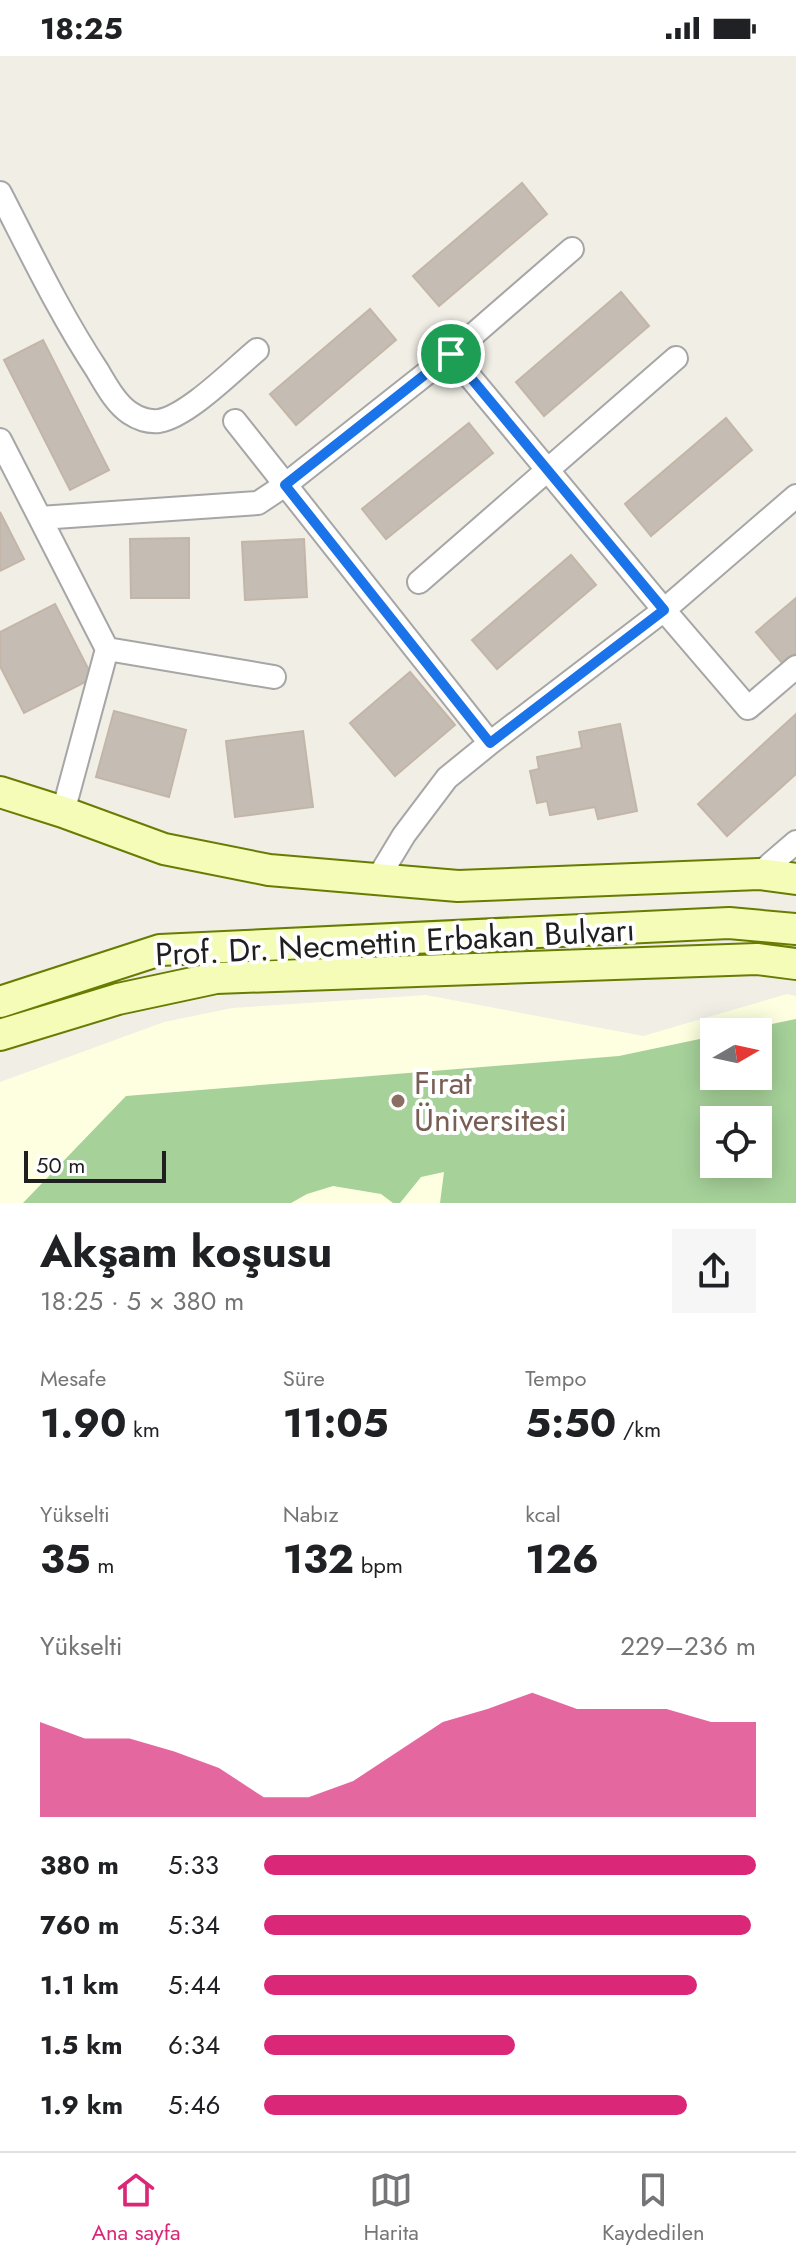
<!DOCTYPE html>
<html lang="tr">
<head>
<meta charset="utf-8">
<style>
	:root { --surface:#fff; --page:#f6f6f6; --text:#202124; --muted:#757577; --line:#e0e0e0; --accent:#db2777 }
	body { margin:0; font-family:Jost,sans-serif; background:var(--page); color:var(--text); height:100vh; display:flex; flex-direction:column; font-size:30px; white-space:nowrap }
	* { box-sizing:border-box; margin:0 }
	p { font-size:26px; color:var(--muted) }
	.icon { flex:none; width:44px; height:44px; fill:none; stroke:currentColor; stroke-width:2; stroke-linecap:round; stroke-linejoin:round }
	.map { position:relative; height:1147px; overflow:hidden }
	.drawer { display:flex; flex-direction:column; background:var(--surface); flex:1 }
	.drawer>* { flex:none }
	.needle { width:52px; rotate:81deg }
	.controls { position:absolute; left:700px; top:962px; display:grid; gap:16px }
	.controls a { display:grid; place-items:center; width:72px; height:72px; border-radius:0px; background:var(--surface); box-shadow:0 4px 20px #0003; font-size:40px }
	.scale { position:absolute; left:24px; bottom:20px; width:142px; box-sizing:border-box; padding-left:8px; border:4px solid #1f1f1f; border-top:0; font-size:22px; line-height:28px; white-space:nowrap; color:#1f1f1f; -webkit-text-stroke:6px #fff; paint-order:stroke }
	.pin { position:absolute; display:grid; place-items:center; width:68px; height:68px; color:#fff; margin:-34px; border:4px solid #fff; border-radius:50%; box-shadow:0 2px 8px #0007 }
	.round { display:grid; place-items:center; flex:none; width:84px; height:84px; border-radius:0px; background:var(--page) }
	.summary { display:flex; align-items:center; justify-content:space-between; height:136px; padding:0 40px }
	h1 { font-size:44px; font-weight:700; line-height:60px }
	.stats { display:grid; grid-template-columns:repeat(3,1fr); gap:12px; height:136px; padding:8px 40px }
	.stats div { display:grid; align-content:center }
	.stats b { font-size:40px; font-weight:700 }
	.stats small { font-size:22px; font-weight:400 }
	.stats p { font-size:22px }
	.chart { height:224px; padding:16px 40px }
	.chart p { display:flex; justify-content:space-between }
	.chart svg { width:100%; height:144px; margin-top:8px; fill:var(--accent); opacity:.7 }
	ul { padding:0 40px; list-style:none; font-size:26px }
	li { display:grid; grid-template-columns:128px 96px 1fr; align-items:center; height:60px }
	li i { height:20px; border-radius:10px; background:var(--accent) }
	.status { display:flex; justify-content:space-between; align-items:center; height:56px; padding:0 40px; background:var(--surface); direction:ltr }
	.status svg { height:22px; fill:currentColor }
	.tabs { display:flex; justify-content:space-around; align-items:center; height:112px; border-top:2px solid var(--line); background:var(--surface); font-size:22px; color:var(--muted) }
	.tabs a { display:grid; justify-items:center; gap:4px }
	.tabs .selected { color:var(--accent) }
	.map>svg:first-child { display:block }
	.education { fill:#fdffe0; fill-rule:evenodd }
	.forest { fill:#a6d199; fill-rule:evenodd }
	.building { fill:#c5bdb4; stroke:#c3b5a7; stroke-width:2 }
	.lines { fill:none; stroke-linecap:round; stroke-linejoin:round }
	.street-casing { stroke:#a6a6a6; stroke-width:26 }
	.secondary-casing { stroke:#677c01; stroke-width:34 }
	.street { stroke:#fff; stroke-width:22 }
	.secondary { stroke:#f4fcb8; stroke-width:30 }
	.route-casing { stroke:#fff; stroke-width:16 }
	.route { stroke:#1a73e8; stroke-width:10 }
	.education-dot { fill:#8d6e63; stroke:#fff; stroke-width:3 }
	.labels { text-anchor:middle; stroke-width:8; stroke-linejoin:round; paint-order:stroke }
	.street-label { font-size:32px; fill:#1f1f1f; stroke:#fff }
	.education-label { font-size:32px; fill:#785e54; stroke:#fff; text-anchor:start }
</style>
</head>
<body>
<div class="status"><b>18:25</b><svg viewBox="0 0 49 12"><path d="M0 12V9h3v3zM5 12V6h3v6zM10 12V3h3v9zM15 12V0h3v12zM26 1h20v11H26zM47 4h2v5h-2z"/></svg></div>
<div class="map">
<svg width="796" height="1147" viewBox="0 0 796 1147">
	<rect width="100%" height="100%" fill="#f0eee5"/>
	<path class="education" d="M 787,938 L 796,940 L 796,1147 L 0,1147 L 0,1026 L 164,966 L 232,952 L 426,939 L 643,980 ZM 714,976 L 758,976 L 758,1020 L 714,1020 ZM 714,1064 L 758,1064 L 758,1108 L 714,1108 Z"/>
	<path class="forest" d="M 796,963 L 796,1147 L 440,1147 L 444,1116 L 421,1121 L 400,1147 L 393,1147 L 381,1138 L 333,1130 L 307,1138 L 291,1147 L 23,1147 L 126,1040 L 619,1000 L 714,980 L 714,1020 L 758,1020 L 758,976 L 733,976 ZM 714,1064 L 758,1064 L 758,1108 L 714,1108 Z"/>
	<path class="building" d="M 522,127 L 547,158 L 439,250 L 413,220 Z
		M 621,236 L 649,270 L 544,360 L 516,326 Z
		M 370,253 L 396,284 L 296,369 L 270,338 Z
		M 43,284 L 109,414 L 70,434 L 4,304 Z
		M 726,362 L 752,394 L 651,480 L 625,448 Z
		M 469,367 L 493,397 L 386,483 L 362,453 Z
		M 0,456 L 24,503 L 0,515 Z
		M 189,482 L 189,542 L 131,542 L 130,483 Z
		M 304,483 L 307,541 L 245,544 L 242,486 Z
		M 571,499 L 596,529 L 497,613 L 472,584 Z
		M 796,542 L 796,597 L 783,608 L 756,576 Z
		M 55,548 L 93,622 L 24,657 L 0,610 L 0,576 Z
		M 410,616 L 455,669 L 395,720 L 350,667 Z
		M 114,655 L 186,674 L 169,741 L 96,721 Z
		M 796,658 L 796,718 L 727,780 L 698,748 Z
		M 620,668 L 637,755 L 598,763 L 595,751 L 550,759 L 547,745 L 537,747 L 530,715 L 539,713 L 537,701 L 582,692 L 579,676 Z
		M 303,675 L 313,751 L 235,761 L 226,685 Z"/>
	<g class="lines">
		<defs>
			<path id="street" d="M 0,137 C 31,197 60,258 97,314 C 106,329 116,348 130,357 C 139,363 149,366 159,365 C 188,360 234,313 257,294
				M 451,298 L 664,554 L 748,652 L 796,611
				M 235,365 L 490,687
				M 0,384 L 107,593 L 274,621
				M 40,462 L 258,447 L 285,429 L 451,298 L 572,193
				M 419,526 L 676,302
				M 63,756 L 107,593
				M 759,818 L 796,786
				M 378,822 L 404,779 L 447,722 L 490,687 L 664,554 L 796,440"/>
			<path id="secondary" d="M 0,736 L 63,756 L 164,793 L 269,814 L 458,830 L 759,818 L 796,823
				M 0,946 L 160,894 L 729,867 L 796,873
				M 0,979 L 118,943 L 216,922 L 757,903 L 796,908"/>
		</defs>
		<use href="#street" class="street-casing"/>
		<use href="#secondary" class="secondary-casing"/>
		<use href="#street" class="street"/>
		<use href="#secondary" class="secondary"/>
	</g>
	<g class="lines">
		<defs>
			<path id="route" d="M 451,298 L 664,554 L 490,687 L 285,429 Z"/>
		</defs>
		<use href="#route" class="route-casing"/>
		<use href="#route" class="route"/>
	</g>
	<circle class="education-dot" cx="398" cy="1045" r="8"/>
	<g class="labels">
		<g class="street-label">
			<text transform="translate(395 886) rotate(-3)" y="11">Prof. Dr. Necmettin Erbakan Bulvarı</text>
		</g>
		<g class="education-label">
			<text x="414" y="1038">Fırat<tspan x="414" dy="37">Üniversitesi</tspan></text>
		</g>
	</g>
</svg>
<div class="controls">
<a><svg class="needle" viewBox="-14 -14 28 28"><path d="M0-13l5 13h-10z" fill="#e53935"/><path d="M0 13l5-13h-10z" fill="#757577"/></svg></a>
<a><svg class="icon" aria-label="locate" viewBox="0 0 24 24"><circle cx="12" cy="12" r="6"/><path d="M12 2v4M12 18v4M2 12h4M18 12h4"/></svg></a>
</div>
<div class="scale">50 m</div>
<div class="pin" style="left:451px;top:298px;background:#1e9e55"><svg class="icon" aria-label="arrive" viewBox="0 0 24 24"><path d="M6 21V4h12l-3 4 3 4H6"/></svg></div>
</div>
<section class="drawer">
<div class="summary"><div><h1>Akşam koşusu</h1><p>18:25 · 5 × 380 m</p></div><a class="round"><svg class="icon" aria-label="share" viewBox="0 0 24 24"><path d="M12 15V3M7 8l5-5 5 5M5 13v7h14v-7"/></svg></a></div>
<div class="stats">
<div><p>Mesafe</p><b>1.90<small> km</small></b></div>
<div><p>Süre</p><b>11:05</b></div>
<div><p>Tempo</p><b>5:50<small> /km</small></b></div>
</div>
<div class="stats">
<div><p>Yükselti</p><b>35<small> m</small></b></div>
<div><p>Nabız</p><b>132<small> bpm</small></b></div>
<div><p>kcal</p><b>126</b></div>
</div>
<div class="chart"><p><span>Yükselti</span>229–236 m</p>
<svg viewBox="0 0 160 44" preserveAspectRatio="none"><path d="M0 44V15L10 20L20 20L30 24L40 29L50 38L60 38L70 33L80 24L90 15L100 11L110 6L120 11L130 11L140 11L150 15L160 15V44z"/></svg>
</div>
<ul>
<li><b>380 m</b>5:33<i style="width:100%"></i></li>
<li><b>760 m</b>5:34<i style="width:99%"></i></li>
<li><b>1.1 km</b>5:44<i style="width:88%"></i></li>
<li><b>1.5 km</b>6:34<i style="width:51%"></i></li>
<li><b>1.9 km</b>5:46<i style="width:86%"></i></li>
</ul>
</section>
<nav class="tabs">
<a class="selected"><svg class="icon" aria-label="home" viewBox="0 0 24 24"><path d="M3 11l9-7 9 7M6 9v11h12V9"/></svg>Ana sayfa</a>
<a><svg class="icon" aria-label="map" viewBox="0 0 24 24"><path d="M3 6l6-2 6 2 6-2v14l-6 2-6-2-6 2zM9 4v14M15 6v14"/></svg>Harita</a>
<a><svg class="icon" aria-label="saved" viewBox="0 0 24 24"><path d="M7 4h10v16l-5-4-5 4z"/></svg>Kaydedilen</a>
</nav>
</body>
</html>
